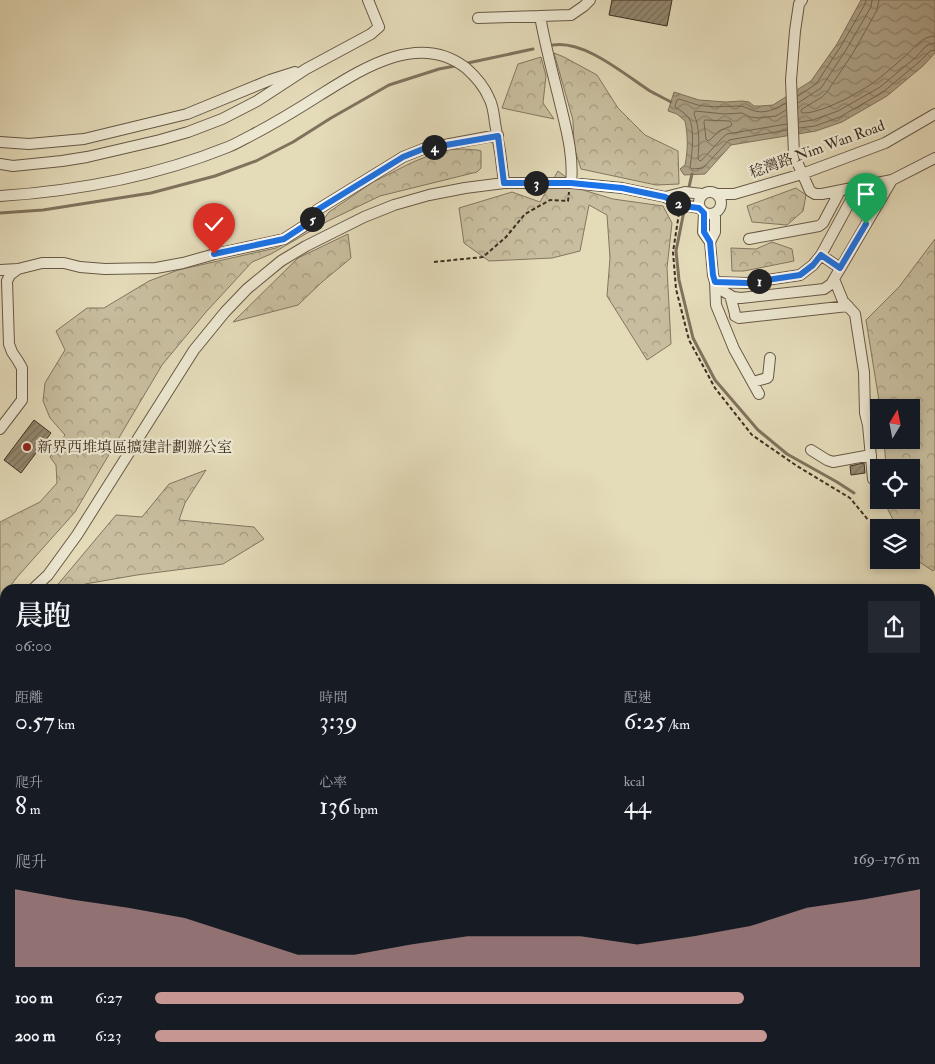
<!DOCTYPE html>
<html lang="zh-TW">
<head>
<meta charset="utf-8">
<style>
	:root { --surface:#171b24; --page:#242831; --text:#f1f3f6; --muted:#9ea1a6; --accent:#c59692 }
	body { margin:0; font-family:"IM FELL Double Pica","Noto Serif TC",serif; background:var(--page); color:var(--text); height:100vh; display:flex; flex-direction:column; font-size:19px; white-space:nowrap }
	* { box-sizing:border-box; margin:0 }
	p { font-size:16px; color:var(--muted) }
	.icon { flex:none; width:28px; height:28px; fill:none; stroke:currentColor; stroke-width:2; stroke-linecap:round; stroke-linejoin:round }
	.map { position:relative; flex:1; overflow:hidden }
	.side { position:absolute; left:0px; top:584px; width:935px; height:481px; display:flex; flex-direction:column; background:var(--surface); border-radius:15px 15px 0 0; box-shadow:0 2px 8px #0003 }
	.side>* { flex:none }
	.needle { width:32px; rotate:10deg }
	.tools { position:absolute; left:870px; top:399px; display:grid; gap:10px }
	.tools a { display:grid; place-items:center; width:50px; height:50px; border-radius:0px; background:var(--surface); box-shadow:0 2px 8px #0003; font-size:25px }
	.pin { position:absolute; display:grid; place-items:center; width:42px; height:42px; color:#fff; margin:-51px -21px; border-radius:50% 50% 50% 0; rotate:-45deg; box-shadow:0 0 5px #0007 }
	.pin .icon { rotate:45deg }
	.km { position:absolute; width:25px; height:25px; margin:-12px; border-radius:50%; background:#222; color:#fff; font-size:14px; line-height:25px; text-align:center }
	.round { display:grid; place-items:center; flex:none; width:52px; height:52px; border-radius:0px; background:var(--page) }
	.overview { display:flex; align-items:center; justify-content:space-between; height:85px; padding:0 15px }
	h1 { font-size:28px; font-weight:600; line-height:38px }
	.figures { display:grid; grid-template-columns:repeat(3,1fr); gap:8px; height:85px; padding:5px 15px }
	.figures div { display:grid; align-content:center }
	.figures b { font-size:25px; font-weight:600 }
	.figures small { font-size:14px; font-weight:400 }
	.figures p { font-size:14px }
	.chart { height:140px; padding:10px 15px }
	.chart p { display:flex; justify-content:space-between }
	.chart svg { width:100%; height:90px; margin-top:5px; fill:var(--accent); opacity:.7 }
	ul { padding:0 15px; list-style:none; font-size:16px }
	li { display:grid; grid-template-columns:80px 60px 1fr; align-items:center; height:38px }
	li i { height:12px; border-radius:6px; background:var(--accent) }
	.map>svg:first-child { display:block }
	.forest { fill:url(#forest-crowns); stroke:#837660 }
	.water { fill:url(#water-waves); stroke:#80725d }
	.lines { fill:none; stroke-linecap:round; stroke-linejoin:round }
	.shore { stroke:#756753; stroke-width:1 }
	.stream { stroke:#80725d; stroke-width:3 }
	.building { fill:url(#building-hatch); stroke:#3e2e21 }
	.minor-casing { stroke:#685947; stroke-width:12 }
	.path { stroke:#3e2e21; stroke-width:2; stroke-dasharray:4 2.5; stroke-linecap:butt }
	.minor { stroke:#ede8d2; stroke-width:10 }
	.route-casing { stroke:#fff; stroke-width:10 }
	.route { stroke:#1a73e8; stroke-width:6 }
	.poi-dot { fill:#8f2418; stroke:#ede8d2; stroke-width:2 }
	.labels { text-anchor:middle; stroke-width:4.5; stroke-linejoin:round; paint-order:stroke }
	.street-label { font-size:15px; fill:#3e2e21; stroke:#ede8d2 }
	.poi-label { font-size:15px; fill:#3e2e21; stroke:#ede8d2; text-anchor:start }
</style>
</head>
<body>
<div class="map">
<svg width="935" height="1064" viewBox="0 0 935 1064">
	<defs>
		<pattern id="forest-crowns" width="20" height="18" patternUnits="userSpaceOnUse" patternTransform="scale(1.25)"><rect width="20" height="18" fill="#c8be9f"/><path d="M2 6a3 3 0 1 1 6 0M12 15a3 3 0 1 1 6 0" fill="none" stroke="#a49b81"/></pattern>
		<pattern id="water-waves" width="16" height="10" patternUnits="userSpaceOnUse" patternTransform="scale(1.25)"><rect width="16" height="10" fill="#aca085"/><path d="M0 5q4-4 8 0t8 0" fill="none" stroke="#8d836c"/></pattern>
		<pattern id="building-hatch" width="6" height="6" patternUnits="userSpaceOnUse" patternTransform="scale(1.25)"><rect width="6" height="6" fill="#948870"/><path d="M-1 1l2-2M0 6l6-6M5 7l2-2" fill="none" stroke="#7a705c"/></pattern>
	</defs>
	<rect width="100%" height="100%" fill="#e4dbb9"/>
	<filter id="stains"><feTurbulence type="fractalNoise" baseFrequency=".004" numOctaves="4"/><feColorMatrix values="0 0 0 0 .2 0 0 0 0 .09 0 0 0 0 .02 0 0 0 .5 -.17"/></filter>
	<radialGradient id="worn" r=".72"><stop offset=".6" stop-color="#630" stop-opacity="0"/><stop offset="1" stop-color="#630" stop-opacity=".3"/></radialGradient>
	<path class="forest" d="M 554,53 L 564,57 L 597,75 L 618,108 L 645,135 L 678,151 L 679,184 L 656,185 L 581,169 L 574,147 L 573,120 Z
		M 541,57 L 546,76 L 543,103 L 554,119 L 502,108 L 518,64 Z
		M 463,149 L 477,150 L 481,151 L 481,168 L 477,172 L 380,196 L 328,221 L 271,254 L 252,262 L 206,312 L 162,365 L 75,512 L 18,576 L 8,589 L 5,589 L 5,593 L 0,600 L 0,522 L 40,502 L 57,483 L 56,465 L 50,457 L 65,435 L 50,418 L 43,401 L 45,383 L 65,350 L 56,331 L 87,308 L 104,308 L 149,281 L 178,270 L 276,248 L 321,223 L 329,212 L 373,182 L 413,162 L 443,150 Z
		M 558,171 L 583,190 L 613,199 L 663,206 L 672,223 L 667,268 L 671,344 L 647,360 L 607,296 L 610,258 L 607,215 L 589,205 L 580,251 L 552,258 L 489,261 L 464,243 L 459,208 L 512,192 L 540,202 Z
		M 796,188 L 806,195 L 803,211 L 787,225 L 752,222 L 747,206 Z
		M 348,234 L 351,258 L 322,282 L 298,305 L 233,322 L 298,258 Z
		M 935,239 L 935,569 L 933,571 L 912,557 L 911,555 L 911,528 L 897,527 L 888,510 L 888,500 L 911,500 L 911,468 L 886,467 L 884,440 L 911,440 L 911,408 L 880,407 L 866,320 L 899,287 Z
		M 772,242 L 792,249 L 794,261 L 744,271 L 732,271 L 731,248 L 756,249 Z
		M 206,470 L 185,503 L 179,520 L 254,527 L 264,539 L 223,564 L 137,575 L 85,584 L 83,589 L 54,589 L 116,515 L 142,517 L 169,484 Z
		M 5,641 L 5,806 L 0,810 L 0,646 Z
		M 0,956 L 5,959 L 5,1023 L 1,1028 L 0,1031 Z
		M 278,1060 L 286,1060 L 287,1063 L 293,1060 L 336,1060 L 338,1064 L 281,1064 Z"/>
	<path class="water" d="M 861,0 L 935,0 L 935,53 L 923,66 L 887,96 L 842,122 L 816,131 L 731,145 L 705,174 L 684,175 L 680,169 L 685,165 C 688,150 688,136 685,121 L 677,114 L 668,111 L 674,92 L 699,100 L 726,102 L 742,101 L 749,102 L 754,106 L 760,106 L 773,105 L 811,81 L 837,44 Z"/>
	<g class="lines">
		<path class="shore" d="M 879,0 L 877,10 L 853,53 L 827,92 L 822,97 L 802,109 L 801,111 L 802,113 C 821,114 861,92 877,80 C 886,73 895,65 904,57 C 914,49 921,36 935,36
			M 798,96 L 816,84 L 841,46 L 865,4 L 866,0
			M 786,103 C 776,109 763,115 752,110 C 748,109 746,107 741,106 C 727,106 712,108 698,105 C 691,103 685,101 679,99 L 677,100 L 675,106 L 676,108 C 680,110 686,114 689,118 C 695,128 692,155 690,167 L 692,169 L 703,168 L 729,140 L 787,130
			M 798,103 L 821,88 L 846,50 L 871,7 L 872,0
			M 786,110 L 776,116 L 759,118 L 750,117 L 742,113 L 725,114 L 695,111 L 694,114 C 700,128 699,144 698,159 L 700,161 L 702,160 L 723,137 L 727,134 L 787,124
			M 705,120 L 730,121 L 732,124 L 731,126 L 719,131 L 710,140 L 708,141 L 706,139 L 704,122 Z
			M 799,122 L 813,120 L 838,111 L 880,87 L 915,58 L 926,46 L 930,44 L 935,43
			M 799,128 L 815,126 L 840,117 L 883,92 L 919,62 L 930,51 L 935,50"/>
		<path class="stream" d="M 553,45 C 585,40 625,75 650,91 C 657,95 664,98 671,102
			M 463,64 L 533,49
			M 689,187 L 692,174
			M 684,211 L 676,251 L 679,280 L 693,338 L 715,380 L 758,430 L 787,454 L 837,482 L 854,493
			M 0,213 L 43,210 L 151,193 L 215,176 L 256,161 L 293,142 L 331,118 L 389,85 L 439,69 L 455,66"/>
	</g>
	<path class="building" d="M 612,0 L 672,0 L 667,26 L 609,15 Z
		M 34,420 L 51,433 L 21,473 L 4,460 Z
		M 863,463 L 864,463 L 865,473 L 851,475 L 850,466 Z"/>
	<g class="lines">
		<defs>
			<path id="minor" d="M 802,0 L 799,4 L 795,31 L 791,80 L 794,155 L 810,191 L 815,194 L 822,194 L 892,180 L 935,158
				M 540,16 C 545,45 553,74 560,103 C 566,128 574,156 571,183
				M 478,18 L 571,15 L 584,6 L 590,0
				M 0,142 L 29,144 L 84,139 L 187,114 L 270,80 L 295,72
				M 0,164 L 13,166 L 62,161 L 87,157 L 160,140 L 188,132 L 222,119 L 257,101 L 306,69 L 371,34 L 379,27 L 368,0
				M699 203a11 11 0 1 1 22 0a11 11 0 1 1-22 0Z
				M 717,194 L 734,194 L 802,174 L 885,143 L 935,114
				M 0,196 C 78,191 156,176 228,147 C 236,144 244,139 252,135 C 275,123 298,109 320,95 C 362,69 419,31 466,68 C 475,76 484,86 489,98 C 493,105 494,115 495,123 C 499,143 502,163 504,183
				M 665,197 L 685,192 L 702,194
				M 704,213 L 703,232 L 710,242 L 713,275 L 715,282 L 723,291 L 733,297 L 741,298 L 824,289 L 831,284 L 834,279 L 892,180
				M 749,239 L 819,226 L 823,223 L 840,191
				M 710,242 L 715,232 L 715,213
				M 821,255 L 840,268
				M 0,270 L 18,269
				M 834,279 L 843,301 L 855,314 L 864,372 L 865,413 L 868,425 L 873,479
				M 730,295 L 735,314 L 735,316 L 739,318 L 848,306
				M 753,382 L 767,378 L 768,377 L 770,358
				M 759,394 L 734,349 L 716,305 L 715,282 L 747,283 L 800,275 L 813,265 L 821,255 L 858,187
				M 0,429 L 22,400 L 22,368 L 18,361 L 12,352 L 9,344 L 7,281 L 10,275 L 18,269 L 42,263 L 64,263 L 80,267 L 105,269 L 156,268 L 183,263 L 215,254 L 284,239 L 310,222 L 317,210 L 403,157 L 423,149 L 498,135
				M 811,450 L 827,460 L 833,462 L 871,455
				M 33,589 L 48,575 L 77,535 L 194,350 L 225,312 L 247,289 L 281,261 L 306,246 L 364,217 L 394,205 L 429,195 L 465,188 L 504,183 L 571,183 L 622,188 L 665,197 L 683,205 L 699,208
				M 0,619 L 5,614"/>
		</defs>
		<use href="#minor" class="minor-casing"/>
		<path class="path" d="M 679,213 L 673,252 L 676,289 L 689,340 L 715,388 L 752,435 L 797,466 L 850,498 L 869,521
			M 434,262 L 483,257 L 506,237 L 525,214 L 550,200 L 568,201 L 569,192
			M 399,1060 L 399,1064"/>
		<use href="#minor" class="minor"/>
	</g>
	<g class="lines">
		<defs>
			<path id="route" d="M 214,254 L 284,239 L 310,222 L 317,210 L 403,157 L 423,149 L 498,136 L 504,183 L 571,183 L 622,188 L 665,197 L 683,206 L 699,208 L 704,213 L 704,232 L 710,242 L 713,275 L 715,282 L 747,283 L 800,275 L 813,265 L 821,255 L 840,268 L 866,224"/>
		</defs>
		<use href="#route" class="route-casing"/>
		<use href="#route" class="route"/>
	</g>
	<circle class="poi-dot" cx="27" cy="447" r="5"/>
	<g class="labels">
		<g class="street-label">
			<text transform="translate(817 149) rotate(-20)" y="5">稔灣路 Nim Wan Road</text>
		</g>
		<g class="poi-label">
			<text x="37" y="452">新界西堆填區擴建計劃辦公室</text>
		</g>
	</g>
	<rect width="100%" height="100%" filter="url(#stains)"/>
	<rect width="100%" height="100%" fill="url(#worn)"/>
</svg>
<div class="tools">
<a><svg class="needle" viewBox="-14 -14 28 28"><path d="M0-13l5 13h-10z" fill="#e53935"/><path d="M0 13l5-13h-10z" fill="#9ea1a6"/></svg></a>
<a><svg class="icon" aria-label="locate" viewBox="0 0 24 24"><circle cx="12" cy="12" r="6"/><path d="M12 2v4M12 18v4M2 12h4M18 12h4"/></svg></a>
<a><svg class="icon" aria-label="layers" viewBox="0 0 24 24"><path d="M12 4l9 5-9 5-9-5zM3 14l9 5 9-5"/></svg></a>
</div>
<div class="pin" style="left:866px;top:224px;background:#1e9e55"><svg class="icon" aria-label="arrive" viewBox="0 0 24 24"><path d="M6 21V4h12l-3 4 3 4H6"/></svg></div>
<div class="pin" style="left:214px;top:254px;background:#d93025"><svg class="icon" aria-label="check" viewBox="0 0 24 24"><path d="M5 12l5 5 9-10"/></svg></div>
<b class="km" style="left:759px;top:281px">1</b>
<b class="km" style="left:678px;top:203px">2</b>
<b class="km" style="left:536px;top:183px">3</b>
<b class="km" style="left:434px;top:147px">4</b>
<b class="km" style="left:312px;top:219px">5</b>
<section class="side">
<div class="overview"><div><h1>晨跑</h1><p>06:00</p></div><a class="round"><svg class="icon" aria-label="share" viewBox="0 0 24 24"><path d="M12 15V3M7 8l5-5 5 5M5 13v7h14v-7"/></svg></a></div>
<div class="figures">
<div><p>距離</p><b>0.57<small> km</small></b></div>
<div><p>時間</p><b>3:39</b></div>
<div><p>配速</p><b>6:25<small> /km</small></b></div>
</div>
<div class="figures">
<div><p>爬升</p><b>8<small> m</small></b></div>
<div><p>心率</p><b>136<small> bpm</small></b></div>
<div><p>kcal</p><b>44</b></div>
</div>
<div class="chart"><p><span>爬升</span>169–176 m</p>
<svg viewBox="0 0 160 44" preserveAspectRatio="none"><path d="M0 44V6L10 11L20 15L30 20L40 29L50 38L60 38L70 33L80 29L90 29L100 29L110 33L120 29L130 24L140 15L150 11L160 6V44z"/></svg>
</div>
<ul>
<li><b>100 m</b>6:27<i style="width:77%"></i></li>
<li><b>200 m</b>6:23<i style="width:80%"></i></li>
</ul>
</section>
</div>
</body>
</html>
